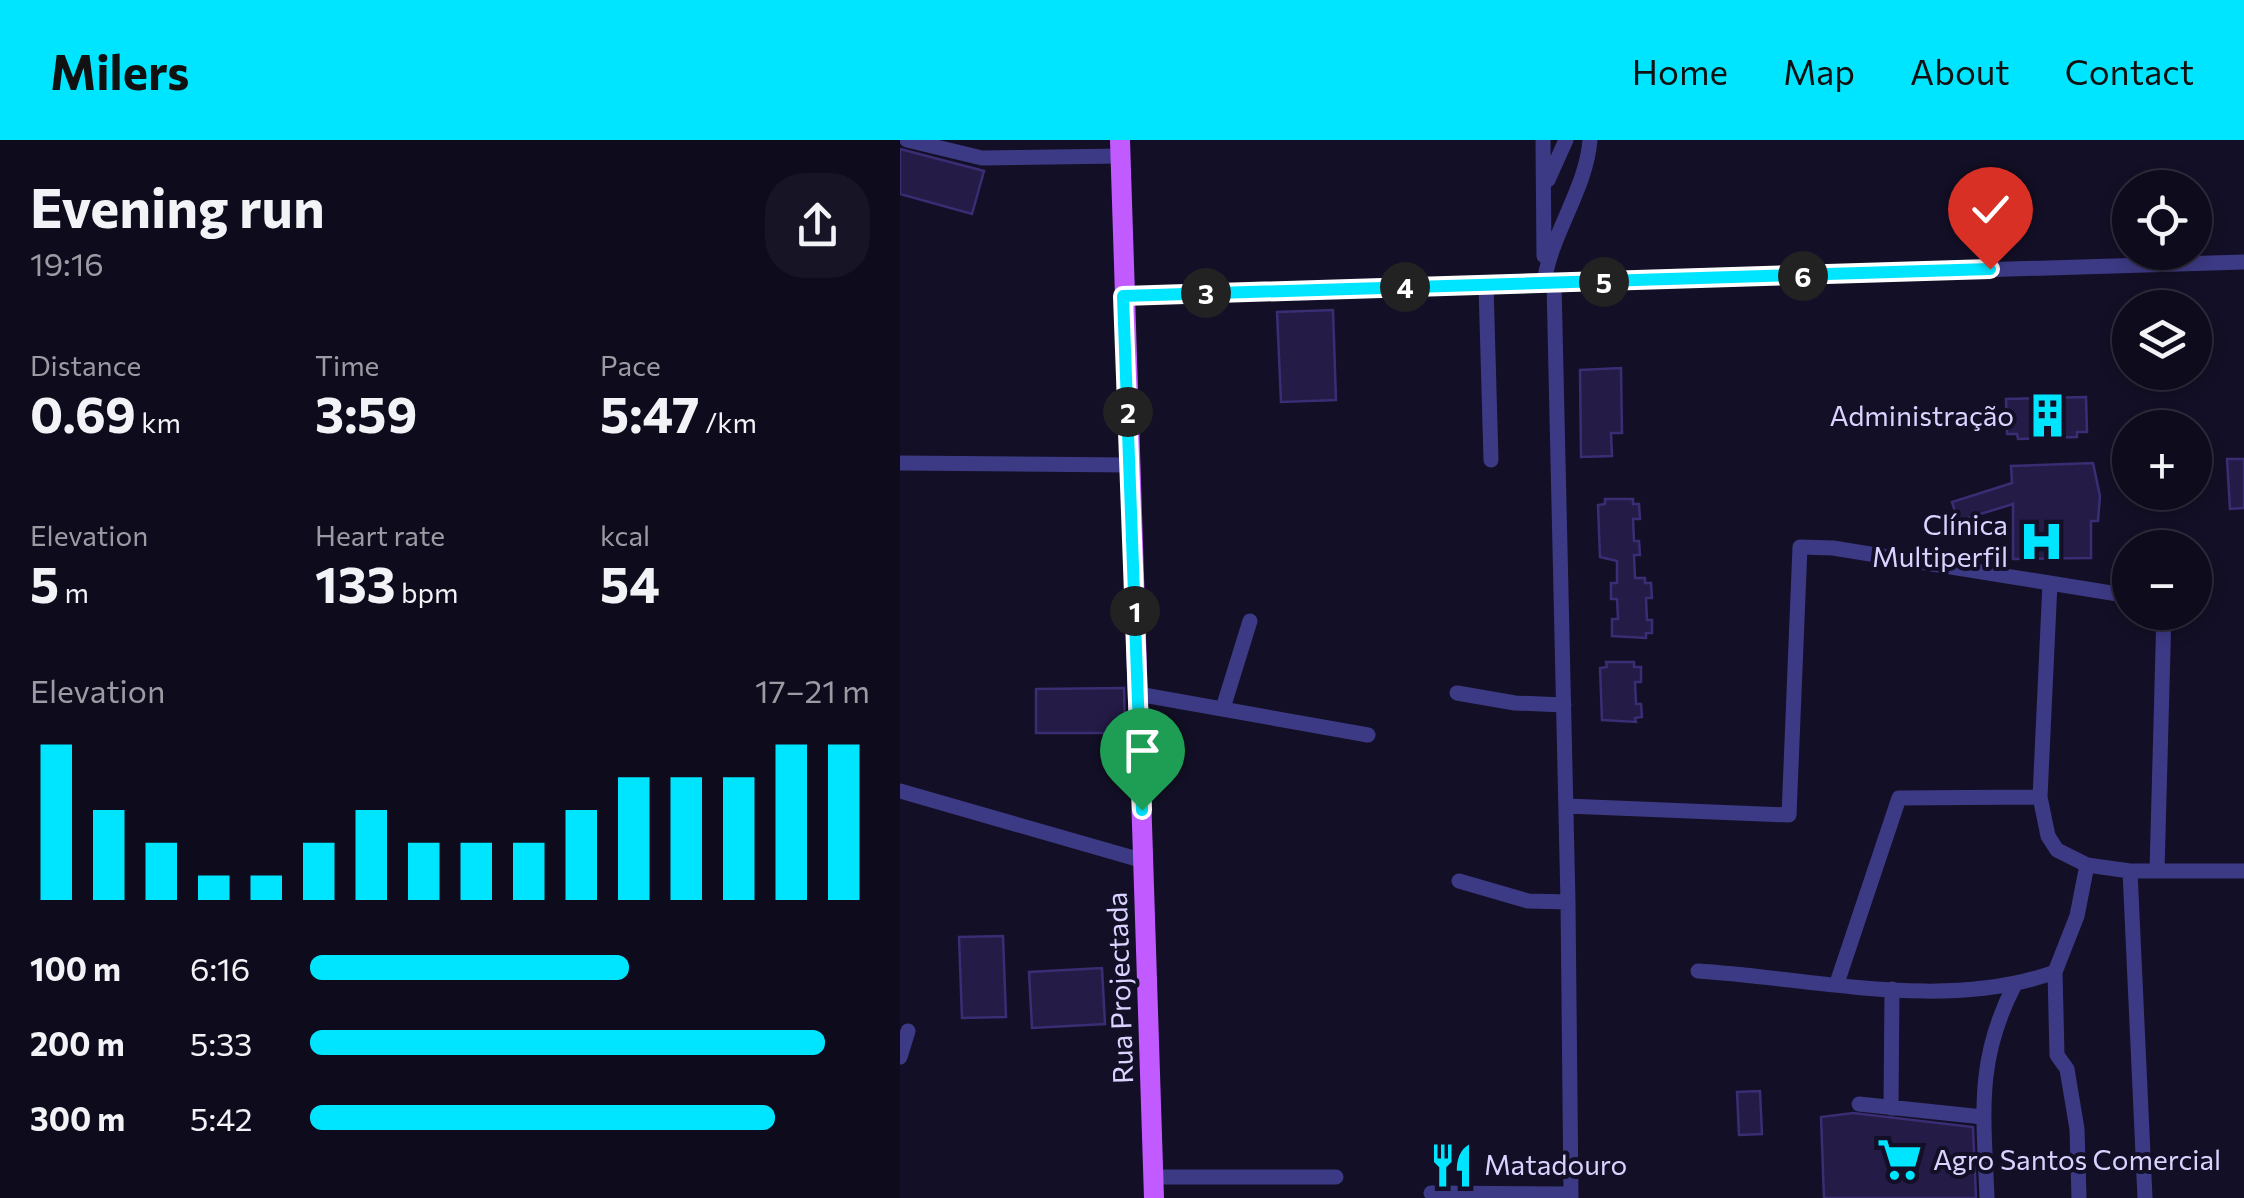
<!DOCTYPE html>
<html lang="en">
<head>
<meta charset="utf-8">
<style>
	:root { --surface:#0e0b1c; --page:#171425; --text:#f1f3f6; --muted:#9b9ba3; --line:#2e2b3b; --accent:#00e5ff }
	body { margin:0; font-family:Commissioner,sans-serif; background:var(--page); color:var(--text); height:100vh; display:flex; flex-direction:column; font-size:38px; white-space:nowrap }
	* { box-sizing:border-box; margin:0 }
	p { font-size:32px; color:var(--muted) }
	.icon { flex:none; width:55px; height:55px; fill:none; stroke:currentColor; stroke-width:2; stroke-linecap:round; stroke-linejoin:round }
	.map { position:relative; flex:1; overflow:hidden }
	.details { display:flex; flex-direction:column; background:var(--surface); width:900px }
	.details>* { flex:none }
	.fabs { position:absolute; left:1212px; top:30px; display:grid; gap:20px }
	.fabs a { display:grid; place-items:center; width:100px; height:100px; border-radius:50%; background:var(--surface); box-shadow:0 5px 15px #0003,0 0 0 2px var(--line); font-size:50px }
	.pin { position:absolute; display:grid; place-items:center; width:85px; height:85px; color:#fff; margin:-102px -42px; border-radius:50% 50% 50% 0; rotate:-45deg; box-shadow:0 0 10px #0007 }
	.pin .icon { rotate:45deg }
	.km { position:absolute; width:50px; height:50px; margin:-25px; border-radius:50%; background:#222; color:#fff; font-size:28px; line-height:50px; text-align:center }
	.round { display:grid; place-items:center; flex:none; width:105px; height:105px; border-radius:40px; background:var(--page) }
	.head { display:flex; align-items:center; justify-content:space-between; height:170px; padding:0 30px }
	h1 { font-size:55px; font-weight:700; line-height:75px }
	.stats { display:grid; grid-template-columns:repeat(3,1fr); gap:15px; height:170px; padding:10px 30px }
	.stats div { display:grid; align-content:center }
	.stats b { font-size:50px; font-weight:700 }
	.stats small { font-size:28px; font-weight:400 }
	.stats p { font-size:28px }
	.chart { height:280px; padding:20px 30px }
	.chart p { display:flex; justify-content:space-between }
	.chart svg { width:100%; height:180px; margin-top:10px; stroke:var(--accent); stroke-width:6 }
	ul { padding:0 30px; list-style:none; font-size:32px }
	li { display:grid; grid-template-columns:160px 120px 1fr; align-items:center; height:75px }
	li i { height:25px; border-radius:12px; background:var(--accent) }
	header { display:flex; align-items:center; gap:60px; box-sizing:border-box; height:140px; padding:0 50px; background:var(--accent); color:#111 }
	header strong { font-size:48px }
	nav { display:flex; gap:55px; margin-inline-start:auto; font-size:35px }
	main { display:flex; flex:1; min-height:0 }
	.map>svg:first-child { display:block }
	.building { fill:#241b47; stroke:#3b2d73; stroke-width:2.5 }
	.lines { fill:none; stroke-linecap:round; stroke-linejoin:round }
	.minor { stroke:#3d3a85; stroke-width:15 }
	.major { stroke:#c25bff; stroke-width:20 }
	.route-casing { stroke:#fff; stroke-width:20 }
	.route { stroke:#00e5ff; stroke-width:12 }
	.labels { text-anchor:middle; stroke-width:8; stroke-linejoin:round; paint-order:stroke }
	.poi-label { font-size:28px; fill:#d9d4ff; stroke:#130f26; text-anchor:end }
	.street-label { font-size:28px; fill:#d9d4ff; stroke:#130f26 }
</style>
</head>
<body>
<header>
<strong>Milers</strong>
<nav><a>Home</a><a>Map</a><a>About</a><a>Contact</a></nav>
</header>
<main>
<section class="details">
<div class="head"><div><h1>Evening run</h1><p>19:16</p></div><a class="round"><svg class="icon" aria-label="share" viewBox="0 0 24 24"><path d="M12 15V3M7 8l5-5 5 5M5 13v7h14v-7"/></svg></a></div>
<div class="stats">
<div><p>Distance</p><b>0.69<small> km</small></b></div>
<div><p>Time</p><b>3:59</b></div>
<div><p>Pace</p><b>5:47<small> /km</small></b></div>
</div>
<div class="stats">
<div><p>Elevation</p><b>5<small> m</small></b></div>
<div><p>Heart rate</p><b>133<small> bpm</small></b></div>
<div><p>kcal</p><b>54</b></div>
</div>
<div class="chart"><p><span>Elevation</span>17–21 m</p>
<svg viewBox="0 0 160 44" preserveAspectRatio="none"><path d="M5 44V6M15 44V22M25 44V30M35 44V38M45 44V38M55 44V30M65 44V22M75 44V30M85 44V30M95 44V30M105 44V22M115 44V14M125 44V14M135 44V14M145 44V6M155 44V6"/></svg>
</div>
<ul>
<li><b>100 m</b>6:16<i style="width:57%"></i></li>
<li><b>200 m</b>5:33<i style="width:92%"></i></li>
<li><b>300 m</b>5:42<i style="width:83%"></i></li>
</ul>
</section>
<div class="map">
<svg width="1344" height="1058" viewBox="0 0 1344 1058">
	<rect width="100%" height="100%" fill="#130f26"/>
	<path class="building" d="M 0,9 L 84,31 L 72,74 L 0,54 Z
		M 433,170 L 436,260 L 381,262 L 377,172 Z
		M 721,228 L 722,293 L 711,293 L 712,316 L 681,317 L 680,230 Z
		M 1186,257 L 1187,292 L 1177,292 L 1177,297 L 1118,299 L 1117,294 L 1107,294 L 1106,259 Z
		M 1327,319 L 1344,319 L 1344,368 L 1330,369 Z
		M 1193,323 L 1200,356 L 1198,381 L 1191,381 L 1191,418 L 1113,419 L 1113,364 L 1058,381 L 1052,362 L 1112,343 L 1111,326 Z
		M 705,359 L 733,359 L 733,364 L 739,364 L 740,379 L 733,379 L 734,401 L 739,401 L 740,415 L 734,415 L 735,438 L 745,438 L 745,443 L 751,443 L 752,458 L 746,458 L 747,480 L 752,480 L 752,493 L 746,493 L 746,498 L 712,496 L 712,479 L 718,479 L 717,459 L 711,459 L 711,443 L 717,443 L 717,421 L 700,417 L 698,365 L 705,364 Z
		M 706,522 L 734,522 L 734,527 L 741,527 L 741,542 L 735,542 L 736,564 L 741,564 L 742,577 L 735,578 L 736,582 L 702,580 L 700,528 L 707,527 Z
		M 224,548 L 225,593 L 136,593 L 136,549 Z
		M 103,796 L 106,877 L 62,878 L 59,797 Z
		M 202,828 L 205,884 L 132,888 L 129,832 Z
		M 860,951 L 862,994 L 839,995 L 837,952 Z
		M 953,973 L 1073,987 L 1076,1058 L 924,1058 L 921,977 Z"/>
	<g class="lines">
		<path class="minor" d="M 7,0 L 82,18 L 221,16
			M 643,0 L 644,116
			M 648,40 L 666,0
			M 644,143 C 651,93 686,50 690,0
			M 654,143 L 668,762 L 671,1058
			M 586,145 L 591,320
			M 223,156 L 1344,122
			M 0,323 L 230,325
			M 1150,443 L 1140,657 L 1148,696 L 1157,710 L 1187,725 L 1230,731 L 1344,731
			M 557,553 L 615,563 L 664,565
			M 238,554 L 468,595
			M 323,568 L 350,481
			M 0,651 L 244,721
			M 667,666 L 889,675 L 900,407 L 933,408 L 1230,456
			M 1230,731 L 1245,1058
			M 1257,731 L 1264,472
			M 559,741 L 628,761 L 668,762
			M 798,831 C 913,838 1044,872 1155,832 L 1177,776 L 1187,725
			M 1155,832 L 1157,915 L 1167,929 L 1177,989 L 1179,1058
			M 937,843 L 999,658 L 1140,657
			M 0,917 L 8,891
			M 959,964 L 1083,977
			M 991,968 L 992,849
			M 253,1037 L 436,1037
			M 531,1053 L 671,1054
			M 1087,1058 C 1084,976 1075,922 1114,846"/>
		<path class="major" d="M 220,0 L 254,1058"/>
	</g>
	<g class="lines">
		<defs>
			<path id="route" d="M 242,670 L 223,156 L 1090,129"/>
		</defs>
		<use href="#route" class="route-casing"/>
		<use href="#route" class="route"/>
	</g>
	<defs>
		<symbol id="building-bare" viewBox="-9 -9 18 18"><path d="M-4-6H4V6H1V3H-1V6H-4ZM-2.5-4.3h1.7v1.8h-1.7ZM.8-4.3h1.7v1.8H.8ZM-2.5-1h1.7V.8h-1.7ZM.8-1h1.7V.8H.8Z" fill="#00e5ff" stroke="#130f26" stroke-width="2.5" paint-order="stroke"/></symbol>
		<symbol id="hospital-bare" viewBox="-9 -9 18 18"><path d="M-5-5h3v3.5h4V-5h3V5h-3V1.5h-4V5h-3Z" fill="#00e5ff" stroke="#130f26" stroke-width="2.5" paint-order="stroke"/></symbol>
		<symbol id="supermarket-bare" viewBox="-9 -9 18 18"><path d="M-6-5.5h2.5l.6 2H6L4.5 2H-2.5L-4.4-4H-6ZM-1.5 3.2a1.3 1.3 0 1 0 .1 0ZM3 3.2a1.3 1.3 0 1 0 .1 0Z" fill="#00e5ff" stroke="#130f26" stroke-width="2.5" paint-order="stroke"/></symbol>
		<symbol id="restaurant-bare" viewBox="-9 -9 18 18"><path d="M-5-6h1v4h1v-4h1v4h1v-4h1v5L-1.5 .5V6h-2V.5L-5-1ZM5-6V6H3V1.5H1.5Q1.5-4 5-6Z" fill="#00e5ff" stroke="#130f26" stroke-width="2.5" paint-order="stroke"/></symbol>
	</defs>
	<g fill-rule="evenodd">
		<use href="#building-bare" x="1116" y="244" width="63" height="63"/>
		<use href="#hospital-bare" x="1110" y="370" width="63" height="63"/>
		<use href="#supermarket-bare" x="968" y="988" width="63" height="63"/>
		<use href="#restaurant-bare" x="520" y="994" width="63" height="63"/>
	</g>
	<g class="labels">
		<g class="poi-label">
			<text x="1114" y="286">Administração</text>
			<text x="1108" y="395">Clínica<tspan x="1108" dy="32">Multiperfil</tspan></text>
			<text x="1033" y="1030" text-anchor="start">Agro Santos Comercial</text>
			<text x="584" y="1035" text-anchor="start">Matadouro</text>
		</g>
		<g class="street-label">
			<text transform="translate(220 848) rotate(-92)" y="10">Rua Projectada</text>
		</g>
	</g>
</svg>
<div class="fabs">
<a><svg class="icon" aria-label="locate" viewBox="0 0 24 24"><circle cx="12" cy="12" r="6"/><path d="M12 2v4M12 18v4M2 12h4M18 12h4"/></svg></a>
<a><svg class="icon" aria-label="layers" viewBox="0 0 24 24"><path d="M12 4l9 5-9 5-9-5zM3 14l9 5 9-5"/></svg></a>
<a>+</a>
<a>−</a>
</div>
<div class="pin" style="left:242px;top:670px;background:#1e9e55"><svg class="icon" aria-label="arrive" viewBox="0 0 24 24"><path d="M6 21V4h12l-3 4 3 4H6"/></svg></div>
<div class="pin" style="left:1090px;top:129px;background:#d93025"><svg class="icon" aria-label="check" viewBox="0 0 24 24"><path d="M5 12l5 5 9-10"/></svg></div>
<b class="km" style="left:235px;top:471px">1</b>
<b class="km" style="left:228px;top:272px">2</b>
<b class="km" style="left:306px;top:153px">3</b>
<b class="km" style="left:505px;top:147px">4</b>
<b class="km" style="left:704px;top:142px">5</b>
<b class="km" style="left:903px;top:136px">6</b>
</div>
</main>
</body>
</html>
